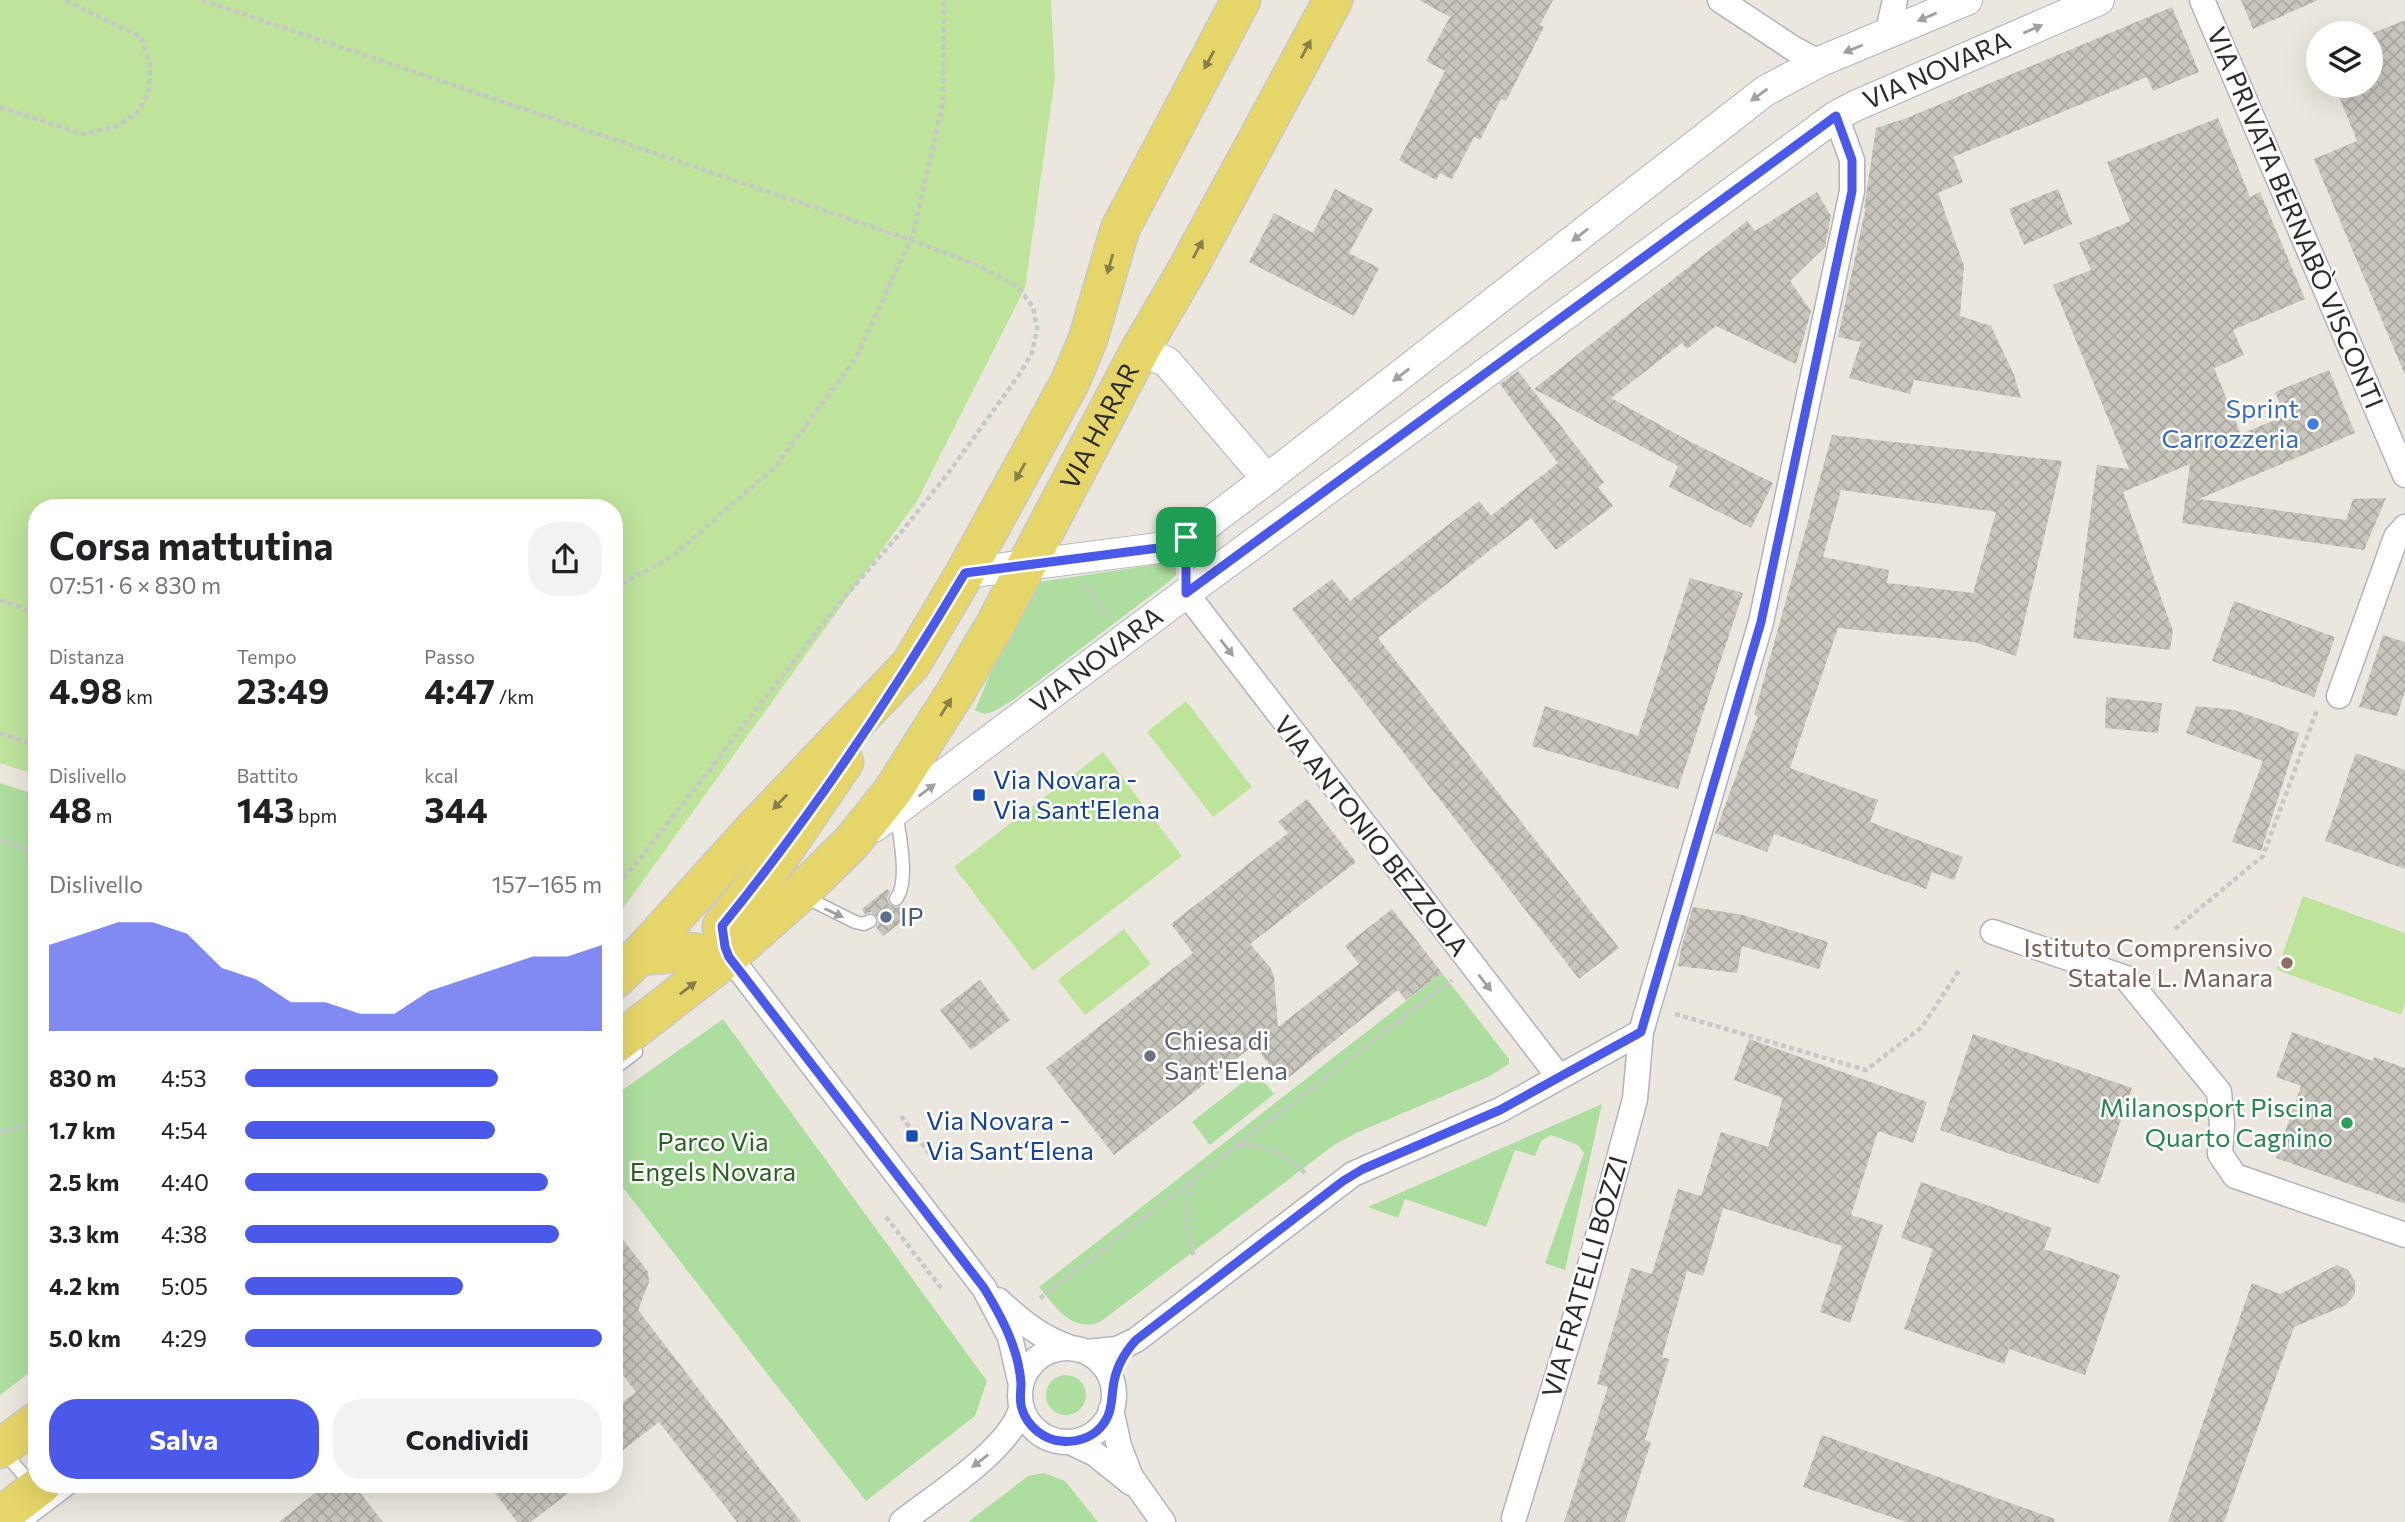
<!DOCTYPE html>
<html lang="it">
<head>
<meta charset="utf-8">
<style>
	:root { --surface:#fff; --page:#f2f2f2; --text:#202124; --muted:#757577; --accent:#4b59eb }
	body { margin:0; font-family:Commissioner,sans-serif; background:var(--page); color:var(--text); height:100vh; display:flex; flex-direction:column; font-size:26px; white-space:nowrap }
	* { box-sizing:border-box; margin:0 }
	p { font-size:23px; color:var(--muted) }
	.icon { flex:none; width:38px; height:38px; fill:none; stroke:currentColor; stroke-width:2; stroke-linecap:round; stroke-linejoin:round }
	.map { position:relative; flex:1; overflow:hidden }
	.sheet { position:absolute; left:28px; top:499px; width:595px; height:994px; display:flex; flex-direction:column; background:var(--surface); border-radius:28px; box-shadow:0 7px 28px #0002 }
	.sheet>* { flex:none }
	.fabs { position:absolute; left:2306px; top:21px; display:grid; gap:14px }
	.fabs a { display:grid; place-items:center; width:77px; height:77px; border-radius:50%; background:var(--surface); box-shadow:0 7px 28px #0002; font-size:35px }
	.pin { position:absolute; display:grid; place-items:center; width:60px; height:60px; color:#fff; margin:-30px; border-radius:14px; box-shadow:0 4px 10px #0006 }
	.round { display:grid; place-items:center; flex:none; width:74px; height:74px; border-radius:28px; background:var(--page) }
	.head { display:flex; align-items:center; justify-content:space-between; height:119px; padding:0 21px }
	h1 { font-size:38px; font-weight:700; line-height:52px }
	.figures { display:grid; grid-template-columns:repeat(3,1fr); gap:10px; height:119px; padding:7px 21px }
	.figures div { display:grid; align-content:center }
	.figures b { font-size:35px; font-weight:700 }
	.figures small { font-size:19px; font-weight:400 }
	.figures p { font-size:19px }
	.chart { height:196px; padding:14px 21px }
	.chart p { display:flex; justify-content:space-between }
	.chart svg { width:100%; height:126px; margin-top:7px; fill:var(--accent); opacity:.7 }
	.cta { display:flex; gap:14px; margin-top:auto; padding:14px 21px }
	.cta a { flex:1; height:80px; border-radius:28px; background:var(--accent); color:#fff; font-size:28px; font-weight:700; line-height:80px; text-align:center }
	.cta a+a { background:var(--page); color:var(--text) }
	ul { padding:0 21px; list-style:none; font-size:23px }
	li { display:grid; grid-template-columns:112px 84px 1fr; align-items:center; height:52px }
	li i { height:18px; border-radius:9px; background:var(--accent) }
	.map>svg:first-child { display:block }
	.green { fill:#aede9f }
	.pitch { fill:#bee49c }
	.building { fill:url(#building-cross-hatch); fill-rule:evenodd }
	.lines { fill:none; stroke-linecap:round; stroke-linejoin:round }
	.service-casing { stroke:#b1b3bd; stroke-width:15 }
	.minor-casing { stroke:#b1b3bd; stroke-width:27 }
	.tertiary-casing { stroke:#b1b3bd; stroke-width:32 }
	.primary-casing { stroke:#c8c8c8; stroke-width:41 }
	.path { stroke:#c8c8c8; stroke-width:4.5; stroke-dasharray:5 3.5; stroke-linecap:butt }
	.service { stroke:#fff; stroke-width:12 }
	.minor { stroke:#fff; stroke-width:24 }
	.tertiary { stroke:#fff; stroke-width:30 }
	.primary { stroke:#e6d569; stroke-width:38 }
	.oneway { fill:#a0a0a0 }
	.oneway2 { fill:#88804a }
	.route-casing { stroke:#fff; stroke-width:14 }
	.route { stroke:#4b59eb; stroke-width:9 }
	.shop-dot { fill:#3f7fe0; stroke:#fff; stroke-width:2.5 }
	.transit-dot { fill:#1a4fb4; stroke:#fff; stroke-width:2.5 }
	.service-dot { fill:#5c6f8a; stroke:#fff; stroke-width:2.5 }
	.education-dot { fill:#8d6e63; stroke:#fff; stroke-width:2.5 }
	.worship-dot { fill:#6b7280; stroke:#fff; stroke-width:2.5 }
	.leisure-dot { fill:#2e9e5b; stroke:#fff; stroke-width:2.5 }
	.labels { text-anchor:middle; stroke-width:5; stroke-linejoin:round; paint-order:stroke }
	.street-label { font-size:26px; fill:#2b2b2b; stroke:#fff }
	.shop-label { font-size:26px; fill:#366cbe; stroke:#fff; text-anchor:end }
	.transit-label { font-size:26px; fill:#164399; stroke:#fff; text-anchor:start }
	.service-label { font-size:26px; fill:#4e5e75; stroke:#fff; text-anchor:start }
	.education-label { font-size:26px; fill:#785e54; stroke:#fff; text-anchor:end }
	.worship-label { font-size:26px; fill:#5b616d; stroke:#fff; text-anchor:start }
	.leisure-label { font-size:26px; fill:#27864d; stroke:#fff; text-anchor:end }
	.park-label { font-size:26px; fill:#276220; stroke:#fff }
</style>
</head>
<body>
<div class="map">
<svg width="2405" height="1522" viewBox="0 0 2405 1522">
	<defs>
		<pattern id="building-cross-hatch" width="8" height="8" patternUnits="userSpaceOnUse" patternTransform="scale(1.75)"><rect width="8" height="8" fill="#c7c5bc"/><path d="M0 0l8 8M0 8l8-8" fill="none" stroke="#aba9a2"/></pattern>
	</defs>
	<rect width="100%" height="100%" fill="#ebe7de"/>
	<path class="green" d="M 1166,563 L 1176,568 L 1176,575 L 1170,581 L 1013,700 C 1001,706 988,720 975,710 L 990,674 L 1039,582 Z
		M 0,783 L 37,795 L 37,1367 L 0,1395 Z
		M 1442,973 L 1509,1059 L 1509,1064 L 1488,1077 L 1356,1133 L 1334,1145 L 1100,1322 C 1071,1333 1055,1306 1039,1287 Z
		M 723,1019 L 987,1381 L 975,1416 L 866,1501 L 614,1176 L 614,1096 Z
		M 1256,1072 L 1274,1094 L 1210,1145 L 1192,1122 Z
		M 1602,1104 L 1565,1270 L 1545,1263 L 1584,1153 L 1578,1145 L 1551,1135 L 1541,1141 L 1535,1156 L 1515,1150 L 1486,1227 L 1405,1199 L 1398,1218 L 1368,1207 Z
		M1046 1395a20 20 0 1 1 40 0a20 20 0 1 1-40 0Z
		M 1044,1473 L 1065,1481 L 1098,1522 L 968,1522 L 1028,1476 Z"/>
	<path class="pitch" d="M 0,0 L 1051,0 L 1055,78 L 1025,288 L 917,501 L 614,921 L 614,508 L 37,508 L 37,775 L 0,763 Z
		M 1186,701 L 1252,787 L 1213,817 L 1147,732 Z
		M 1103,752 L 1182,856 L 1033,971 L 954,867 Z
		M 2303,896 L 2405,933 L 2405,1003 L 2401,1015 L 2277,970 Z
		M 1124,929 L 1151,964 L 1085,1015 L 1058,980 Z"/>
	<path class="building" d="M 1419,0 L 1553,0 L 1540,25 L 1544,27 L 1506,101 L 1501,99 L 1480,140 L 1474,137 L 1452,179 L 1440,173 L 1436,180 L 1399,160 L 1445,71 L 1426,61 L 1450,17 Z
		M 2241,0 L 2318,0 L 2253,29 Z
		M 2172,7 L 2199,72 L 2153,91 L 2147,77 L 1953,157 L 1963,182 L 1938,193 L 1964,266 L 1960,316 L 1991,326 L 2014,375 L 2021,398 L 1914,380 L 1910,394 L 1849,378 L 1861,342 L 1838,337 L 1866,207 L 1864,209 L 1876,128 L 1907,118 Z
		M 2405,20 L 2405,375 L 2314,159 L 2357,141 L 2335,86 L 2371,86 L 2371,34 Z
		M 2218,118 L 2250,197 L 2260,192 L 2305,299 L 2233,330 L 2244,355 L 2214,368 L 2241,434 L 2285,416 L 2275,392 L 2329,370 L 2355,433 L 2199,499 L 2346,520 L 2353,499 L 2386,498 L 2364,550 L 2182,523 L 2190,464 L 2123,492 L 2173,631 L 2170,650 L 2073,638 L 2097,465 L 2129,469 L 2053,285 L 2091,270 L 2079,243 L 2130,221 L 2107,162 Z
		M 1335,189 L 1373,209 L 1349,253 L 1379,268 L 1354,316 L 1249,262 L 1274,213 L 1313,233 Z
		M 2058,189 L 2072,224 L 2024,245 L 2009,209 Z
		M 1817,192 L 1831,216 L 1825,247 L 1790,281 L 1811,311 L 1796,364 L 1716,326 L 1687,349 L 1682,343 L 1611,398 L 1691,442 L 1773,483 L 1751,528 L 1669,487 L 1678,466 L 1534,389 L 1747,221 L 1755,231 Z
		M 1518,371 L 1604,482 L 1598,487 L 1613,506 L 1556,550 L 1531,518 L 1378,638 L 1619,948 L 1579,979 L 1292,609 L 1332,579 L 1350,601 L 1479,501 L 1491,516 L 1558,463 L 1500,384 Z
		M 1832,435 L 2062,461 L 2016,656 L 1974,642 L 1838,628 L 1790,768 L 1878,800 L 1870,822 L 1963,857 L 1954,880 L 1932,872 L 1926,889 L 1774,834 L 1767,852 L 1715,833 L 1758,716 L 1754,715 ZM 1841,490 L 1996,512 L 1973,593 L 1887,583 L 1889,570 L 1823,557 Z
		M 1690,578 L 1743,593 L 1678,789 L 1532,746 L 1545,706 L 1638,736 Z
		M 2234,601 L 2335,637 L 2314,697 L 2212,661 Z
		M 2383,635 L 2405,642 L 2405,691 L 2397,716 L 2359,707 Z
		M 2106,697 L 2162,703 L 2158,733 L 2105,728 Z
		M 2196,706 L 2234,710 L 2299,733 L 2261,851 L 2232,842 L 2263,761 L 2186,733 Z
		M 2356,753 L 2405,770 L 2405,869 L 2325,841 Z
		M 1307,799 L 1356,862 L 1250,944 L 1270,967 L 1274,976 L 1278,1027 L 1359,964 L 1345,946 L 1392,909 L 1442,973 L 1406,1000 L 1398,990 L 1283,1082 L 1254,1045 L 1114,1155 L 1046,1068 L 1193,953 L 1171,924 L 1288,833 L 1278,822 Z
		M 887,889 L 890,892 L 887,899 L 889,904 L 896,908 L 901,906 L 909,916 L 883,936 L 876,927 L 879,922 L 877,917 L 871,912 L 865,914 L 862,909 Z
		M 1693,907 L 1743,915 L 1828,942 L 1819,969 L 1742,946 L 1737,973 L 1678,966 L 1681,949 Z
		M 980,980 L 1010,1020 L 971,1050 L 940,1010 Z
		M 2292,1032 L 2373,1061 L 2374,1057 L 2405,1068 L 2405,1204 L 2276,1158 L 2301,1086 L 2276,1077 Z
		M 1973,1034 L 2132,1088 L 2099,1184 L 1940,1130 Z
		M 1749,1039 L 1927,1102 L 1913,1143 L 1878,1131 L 1851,1215 L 1883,1225 L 1850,1323 L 1820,1312 L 1842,1246 L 1723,1208 L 1703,1276 L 1687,1271 L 1662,1357 L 1669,1359 L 1645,1440 L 1651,1442 L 1625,1522 L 1564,1522 L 1608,1387 L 1597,1384 L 1631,1268 L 1652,1274 L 1678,1189 L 1701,1196 L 1721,1132 L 1768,1147 L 1783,1098 L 1734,1080 Z
		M 1921,1182 L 2052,1228 L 2044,1249 L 2120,1275 L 2085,1375 L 2009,1349 L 2004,1364 L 1904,1329 L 1933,1249 L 1901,1238 Z
		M 614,1228 L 648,1272 L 649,1282 L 638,1310 L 801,1522 L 737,1522 L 659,1422 L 614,1457 L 614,1409 L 636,1392 L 617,1367 L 614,1367 Z
		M 2337,1265 L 2348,1270 L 2355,1281 L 2355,1294 L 2346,1305 L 2294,1327 L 2224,1522 L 2168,1522 L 2252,1283 L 2280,1294 Z
		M 1822,1435 L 2055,1519 L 2054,1522 L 1906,1522 L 1803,1487 Z
		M 326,1484 L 353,1484 L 383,1522 L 279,1522 Z
		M 488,1484 L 580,1484 L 531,1522 L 517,1522 Z"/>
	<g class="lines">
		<defs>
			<path id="service" d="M 896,811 C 899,834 910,881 896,899
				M 803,896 L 855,922 L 864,924 L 870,921
				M 614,1069 L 636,1052
				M 3,1451 L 32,1485
				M 25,1522 L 75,1484"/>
			<path id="minor" d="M 1720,0 L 1794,49 L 1819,62
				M 2202,0 L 2405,475
				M 1887,35 L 1895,0
				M 1186,593 L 1559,1077
				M 2339,696 L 2396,537 L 2405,527
				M 1993,932 L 2126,978 L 2219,1092 L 2222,1124 L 2220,1154 L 2235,1176 L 2405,1235
				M 729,956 L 984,1288 L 1010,1337 L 1021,1385
				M 998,1300 C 1021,1321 1041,1338 1071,1348
				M1020 1395a47 47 0 1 1 94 0a47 47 0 1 1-94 0Z
				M 1086,1352 L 1117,1349 L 1136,1340 L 1353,1174 L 1500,1110 L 1641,1032
				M 1111,1409 L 1119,1446 L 1131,1477 L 1163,1522
				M 1070,1442 L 1095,1454 L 1131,1483
				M 1514,1518 L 1582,1295 L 1635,1099 L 1641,1032 L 1761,622 L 1852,191 L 1852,160 L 1836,116
				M 902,1522 C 936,1495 1009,1450 1021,1409"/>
			<g id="tertiary">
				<path d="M 1140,350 L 1167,362 L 1267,479"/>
				<path d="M 965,573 L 1166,547 L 1198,531 L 1267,479 L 1765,91 L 1819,62 L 1967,0"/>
				<path id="s1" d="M 874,827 L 1186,593 L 1836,116 L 1855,106 L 2099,0"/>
			</g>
			<g id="primary">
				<path d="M 639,956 L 686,952 L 729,956"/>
				<path d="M 729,956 L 725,947 L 722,926 L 782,853 L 844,762"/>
				<path d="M 614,980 L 639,956 L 753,830 L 911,664 L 965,573 L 1070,382 L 1088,339 L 1120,229 L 1241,0"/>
				<path id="s2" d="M 614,1045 L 729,956 L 799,894 L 851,843 L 892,792 L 955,693 L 995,625 L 1140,350 L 1188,268 L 1333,0"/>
				<path d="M 0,1449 L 37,1421"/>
				<path d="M 0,1517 L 42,1484"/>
			</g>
		</defs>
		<use href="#service" class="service-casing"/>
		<use href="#minor" class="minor-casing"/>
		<use href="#tertiary" class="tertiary-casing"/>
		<use href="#primary" class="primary-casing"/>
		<path class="path" d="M 202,0 L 911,240 L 978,265 L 1018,287 L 1033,307 L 1037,328 L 1032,353 L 1019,375 L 949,472 L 903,530 L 836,607 L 635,865 L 614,886
			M 0,107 L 83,134 L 115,127 L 137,113 L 149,93 L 150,63 L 141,37 L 64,0
			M 1086,587 L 1109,616
			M 614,588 L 673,556 L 775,467 L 856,358 L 913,235 L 943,102 L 944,0
			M 0,600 L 37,613
			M 0,733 L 37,746
			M 0,840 L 37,853
			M 2175,929 L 2263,856 L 2317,710
			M 1675,1014 L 1866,1070 L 1922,1027 L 1960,969
			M 901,1116 L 934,1159
			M 0,1132 L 37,1123
			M 1240,1145 C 1267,1142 1285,1157 1305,1173
			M 1192,1183 C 1183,1207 1188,1232 1194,1257
			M 886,1217 L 941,1288
			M 1040,1298 L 1452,980"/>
		<use href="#service" class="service"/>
		<use href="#minor" class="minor"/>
		<use href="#tertiary" class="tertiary"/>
		<use href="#primary" class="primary"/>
	</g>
	<defs><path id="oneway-solid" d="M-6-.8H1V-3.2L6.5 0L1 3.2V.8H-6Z" transform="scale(1.75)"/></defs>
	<g class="oneway">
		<use href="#oneway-solid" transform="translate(1927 17) rotate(157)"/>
		<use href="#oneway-solid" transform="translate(2033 29) rotate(-23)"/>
		<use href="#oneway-solid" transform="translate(1853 49) rotate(158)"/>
		<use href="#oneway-solid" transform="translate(1759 95) rotate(144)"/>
		<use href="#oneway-solid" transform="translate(1580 235) rotate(142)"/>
		<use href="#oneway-solid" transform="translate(1401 375) rotate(142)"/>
		<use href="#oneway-solid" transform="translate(1227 648) rotate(52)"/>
		<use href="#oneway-solid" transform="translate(927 790) rotate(-37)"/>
		<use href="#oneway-solid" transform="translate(834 913) rotate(25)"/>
		<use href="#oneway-solid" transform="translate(1485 983) rotate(52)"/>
		<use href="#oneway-solid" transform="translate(980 1461) rotate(142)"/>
	</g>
	<g class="oneway2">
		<use href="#oneway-solid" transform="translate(1306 49) rotate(-62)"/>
		<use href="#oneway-solid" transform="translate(1209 60) rotate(118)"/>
		<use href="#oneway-solid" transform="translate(1198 249) rotate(-62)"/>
		<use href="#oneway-solid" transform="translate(1110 264) rotate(106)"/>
		<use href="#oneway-solid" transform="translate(1020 472) rotate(119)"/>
		<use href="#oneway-solid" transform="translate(946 707) rotate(-58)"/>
		<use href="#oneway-solid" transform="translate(780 802) rotate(134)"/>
		<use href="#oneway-solid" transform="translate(688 988) rotate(-38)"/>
	</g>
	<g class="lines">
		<defs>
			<path id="route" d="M 1836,116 L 1852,160 L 1852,191 L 1761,622 L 1641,1032 L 1500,1110 L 1363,1169 L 1343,1181 L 1136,1340 C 1124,1353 1115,1370 1113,1388 C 1111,1403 1112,1415 1100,1428 C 1091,1438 1075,1443 1061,1441 C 1044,1440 1027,1426 1022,1409 C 1019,1401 1021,1391 1021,1383 C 1020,1370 1017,1357 1013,1346 C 1006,1325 995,1306 984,1288 L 729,957 L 725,947 L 722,926 C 812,815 892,696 965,573 L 1166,547 L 1186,537 L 1186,593 Z"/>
		</defs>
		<use href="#route" class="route-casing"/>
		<use href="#route" class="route"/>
	</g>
	<circle class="shop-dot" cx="2313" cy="424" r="7"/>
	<g class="transit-dot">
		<rect x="972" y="788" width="14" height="14" rx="3.5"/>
		<rect x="905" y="1129" width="14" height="14" rx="3.5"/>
	</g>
	<circle class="service-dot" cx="886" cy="917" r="7"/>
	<circle class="education-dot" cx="2287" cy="963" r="7"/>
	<circle class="worship-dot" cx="1150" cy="1056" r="7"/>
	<circle class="leisure-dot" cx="2347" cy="1123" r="7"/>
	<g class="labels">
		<g class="street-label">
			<text dy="9" stroke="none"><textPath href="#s1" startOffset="1307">VIA NOVARA</textPath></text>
			<text transform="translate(2295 218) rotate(67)" y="9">VIA PRIVATA BERNABÒ VISCONTI</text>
			<text dy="9" stroke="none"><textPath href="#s2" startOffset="798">VIA HARAR</textPath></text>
			<text dy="9" stroke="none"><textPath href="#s1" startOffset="278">VIA NOVARA</textPath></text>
			<text transform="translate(1371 836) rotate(52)" y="9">VIA ANTONIO BEZZOLA</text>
			<text transform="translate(1585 1277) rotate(-74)" y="9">VIA FRATELLI BOZZI</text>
		</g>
		<g class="shop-label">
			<text x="2299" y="418">Sprint<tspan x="2299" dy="30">Carrozzeria</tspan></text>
		</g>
		<g class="transit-label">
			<text x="993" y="789">Via Novara -<tspan x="993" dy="30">Via Sant'Elena</tspan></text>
			<text x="926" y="1130">Via Novara -<tspan x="926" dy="30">Via Sant‘Elena</tspan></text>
		</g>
		<g class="service-label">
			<text x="900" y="926">IP</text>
		</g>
		<g class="education-label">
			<text x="2273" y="957">Istituto Comprensivo<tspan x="2273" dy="30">Statale L. Manara</tspan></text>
		</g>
		<g class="worship-label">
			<text x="1164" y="1050">Chiesa di<tspan x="1164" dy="30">Sant'Elena</tspan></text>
		</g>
		<g class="leisure-label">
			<text x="2333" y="1117">Milanosport Piscina<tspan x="2333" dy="30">Quarto Cagnino</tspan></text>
		</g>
		<g class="park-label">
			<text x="713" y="1151">Parco Via<tspan x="713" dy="30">Engels Novara</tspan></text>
		</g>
	</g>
</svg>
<div class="fabs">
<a><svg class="icon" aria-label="layers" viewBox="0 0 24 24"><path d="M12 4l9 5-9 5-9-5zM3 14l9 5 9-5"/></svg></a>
</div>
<div class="pin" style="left:1186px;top:537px;background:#1e9e55"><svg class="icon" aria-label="arrive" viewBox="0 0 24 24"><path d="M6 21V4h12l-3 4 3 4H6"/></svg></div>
<section class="sheet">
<div class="head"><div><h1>Corsa mattutina</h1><p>07:51 · 6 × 830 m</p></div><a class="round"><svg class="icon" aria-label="share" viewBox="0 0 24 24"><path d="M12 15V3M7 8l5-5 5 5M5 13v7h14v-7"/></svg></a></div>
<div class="figures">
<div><p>Distanza</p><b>4.98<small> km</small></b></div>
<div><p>Tempo</p><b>23:49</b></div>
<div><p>Passo</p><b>4:47<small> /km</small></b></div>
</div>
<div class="figures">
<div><p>Dislivello</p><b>48<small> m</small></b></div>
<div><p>Battito</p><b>143<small> bpm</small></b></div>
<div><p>kcal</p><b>344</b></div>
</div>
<div class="chart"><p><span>Dislivello</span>157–165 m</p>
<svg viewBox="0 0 160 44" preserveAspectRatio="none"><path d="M0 44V14L10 10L20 6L30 6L40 10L50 22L60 26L70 34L80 34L90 38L100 38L110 30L120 26L130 22L140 18L150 18L160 14V44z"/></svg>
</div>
<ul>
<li><b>830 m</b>4:53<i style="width:71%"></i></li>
<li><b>1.7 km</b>4:54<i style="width:70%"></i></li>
<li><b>2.5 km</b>4:40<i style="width:85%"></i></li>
<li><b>3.3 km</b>4:38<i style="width:88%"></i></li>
<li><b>4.2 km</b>5:05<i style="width:61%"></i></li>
<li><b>5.0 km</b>4:29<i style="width:100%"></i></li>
</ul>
<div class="cta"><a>Salva</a><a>Condividi</a></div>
</section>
</div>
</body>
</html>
